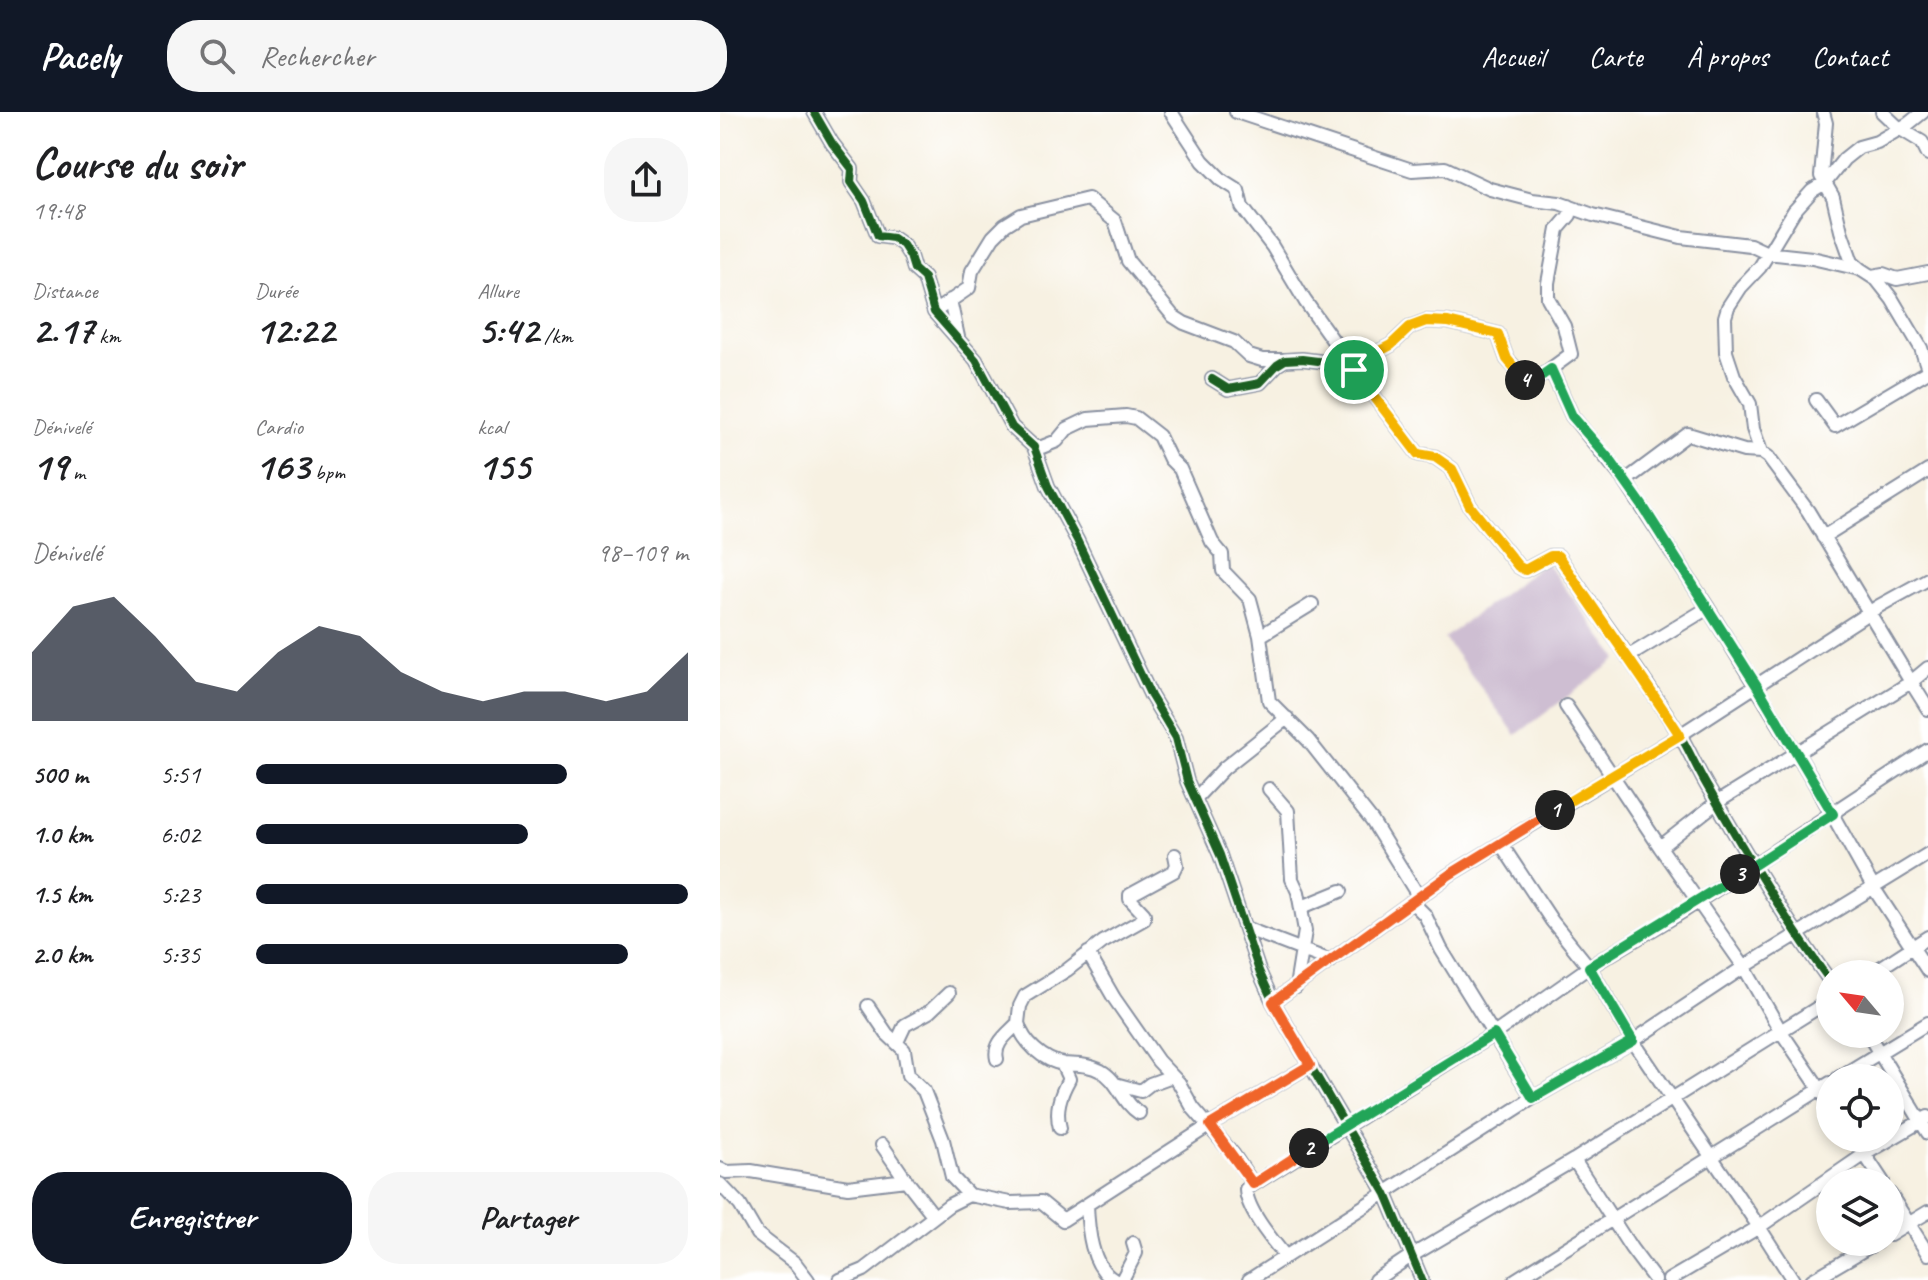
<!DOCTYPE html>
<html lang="fr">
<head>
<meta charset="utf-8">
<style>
	:root { --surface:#fff; --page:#f6f6f6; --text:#202124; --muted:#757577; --accent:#111827 }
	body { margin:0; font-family:Caveat,sans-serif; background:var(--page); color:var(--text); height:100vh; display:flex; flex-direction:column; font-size:30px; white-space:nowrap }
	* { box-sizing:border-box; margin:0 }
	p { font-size:26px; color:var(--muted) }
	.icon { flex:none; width:44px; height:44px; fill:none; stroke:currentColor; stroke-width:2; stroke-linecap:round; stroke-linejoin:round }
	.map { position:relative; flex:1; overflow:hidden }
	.panel { display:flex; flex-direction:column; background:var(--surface); width:720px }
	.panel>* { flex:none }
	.needle { width:52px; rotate:299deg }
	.tools { position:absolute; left:1096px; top:848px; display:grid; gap:16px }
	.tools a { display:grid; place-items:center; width:88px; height:88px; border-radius:50%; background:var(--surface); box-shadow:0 4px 12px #0003; font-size:40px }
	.pin { position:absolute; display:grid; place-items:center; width:68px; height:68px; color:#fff; margin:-34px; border:4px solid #fff; border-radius:50%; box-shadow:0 2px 8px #0007 }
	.km { position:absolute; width:40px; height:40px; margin:-20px; border-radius:50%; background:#222; color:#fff; font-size:22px; line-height:40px; text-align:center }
	.round { display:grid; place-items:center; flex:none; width:84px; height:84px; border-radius:32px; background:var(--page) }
	.headline { display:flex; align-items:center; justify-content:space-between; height:136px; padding:0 32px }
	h1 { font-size:44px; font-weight:700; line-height:60px }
	.metrics { display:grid; grid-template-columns:repeat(3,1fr); gap:12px; height:136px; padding:8px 32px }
	.metrics div { display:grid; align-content:center }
	.metrics b { font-size:40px; font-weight:700 }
	.metrics small { font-size:22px; font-weight:400 }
	.metrics p { font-size:22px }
	.chart { height:224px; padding:16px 32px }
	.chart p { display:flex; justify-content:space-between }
	.chart svg { width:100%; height:144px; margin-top:8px; fill:var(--accent); opacity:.7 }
	.button { display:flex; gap:16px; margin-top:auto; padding:16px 32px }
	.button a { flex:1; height:92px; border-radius:32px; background:var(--accent); color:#fff; font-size:32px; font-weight:700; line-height:92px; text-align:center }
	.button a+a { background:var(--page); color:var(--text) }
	ul { padding:0 32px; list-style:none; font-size:26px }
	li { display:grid; grid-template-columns:128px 96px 1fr; align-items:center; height:60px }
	li i { height:20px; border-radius:10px; background:var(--accent) }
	header { display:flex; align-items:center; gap:48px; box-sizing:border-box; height:112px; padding:0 40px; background:var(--accent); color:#fff }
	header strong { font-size:38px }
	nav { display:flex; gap:44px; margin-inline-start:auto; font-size:28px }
	.search { width:560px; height:72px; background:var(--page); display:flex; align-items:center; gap:20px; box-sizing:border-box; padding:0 28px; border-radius:32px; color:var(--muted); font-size:30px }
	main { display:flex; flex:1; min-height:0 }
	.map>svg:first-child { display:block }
	.industrial { fill:#cebed2 }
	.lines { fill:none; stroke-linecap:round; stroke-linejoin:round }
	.minor-casing { stroke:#8990a0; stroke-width:16 }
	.minor { stroke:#fff; stroke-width:12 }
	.cycleway-casing { stroke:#fff; stroke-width:13 }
	.cycleway { stroke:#1b5e20; stroke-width:8 }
	.split-1-casing { stroke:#fff; stroke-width:16 }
	.split-2-casing { stroke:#fff; stroke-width:16 }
	.split-3-casing { stroke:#fff; stroke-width:16 }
	.split-4-casing { stroke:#fff; stroke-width:16 }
	.split-5-casing { stroke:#fff; stroke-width:16 }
	.split-1 { stroke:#f5b400; stroke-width:10 }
	.split-2 { stroke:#f0652b; stroke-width:10 }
	.split-3 { stroke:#22a559; stroke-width:10 }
	.split-4 { stroke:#22a559; stroke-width:10 }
	.split-5 { stroke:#f5b400; stroke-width:10 }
</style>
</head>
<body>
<header>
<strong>Pacely</strong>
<div class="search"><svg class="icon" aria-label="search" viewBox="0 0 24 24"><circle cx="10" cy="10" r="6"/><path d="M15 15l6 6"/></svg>Rechercher</div>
<nav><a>Accueil</a><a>Carte</a><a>À propos</a><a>Contact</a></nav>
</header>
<main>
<section class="panel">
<div class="headline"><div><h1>Course du soir</h1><p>19:48</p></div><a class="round"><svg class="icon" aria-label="share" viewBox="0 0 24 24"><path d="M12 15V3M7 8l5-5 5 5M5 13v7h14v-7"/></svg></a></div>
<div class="metrics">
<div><p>Distance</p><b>2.17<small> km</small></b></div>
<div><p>Durée</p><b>12:22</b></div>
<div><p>Allure</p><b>5:42<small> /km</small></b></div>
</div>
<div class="metrics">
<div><p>Dénivelé</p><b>19<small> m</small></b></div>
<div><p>Cardio</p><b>163<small> bpm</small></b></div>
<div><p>kcal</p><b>155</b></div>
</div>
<div class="chart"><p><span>Dénivelé</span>98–109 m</p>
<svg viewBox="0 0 160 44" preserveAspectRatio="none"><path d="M0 44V23L10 9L20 6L30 18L40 32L50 35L60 23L70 15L80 18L90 29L100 35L110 38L120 35L130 35L140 38L150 35L160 23V44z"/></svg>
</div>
<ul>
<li><b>500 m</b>5:51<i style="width:72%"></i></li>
<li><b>1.0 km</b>6:02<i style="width:63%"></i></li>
<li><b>1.5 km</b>5:23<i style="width:100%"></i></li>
<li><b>2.0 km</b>5:35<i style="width:86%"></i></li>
</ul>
<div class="button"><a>Enregistrer</a><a>Partager</a></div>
</section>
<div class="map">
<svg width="1208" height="1168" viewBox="0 0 1208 1168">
	<rect width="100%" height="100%" fill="#fff"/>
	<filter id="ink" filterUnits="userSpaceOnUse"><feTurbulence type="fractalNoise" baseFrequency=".0125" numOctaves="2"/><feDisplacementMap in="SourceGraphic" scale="16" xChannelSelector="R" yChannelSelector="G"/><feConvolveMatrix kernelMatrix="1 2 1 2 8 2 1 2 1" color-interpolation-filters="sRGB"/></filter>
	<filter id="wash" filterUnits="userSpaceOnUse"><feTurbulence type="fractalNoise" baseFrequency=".006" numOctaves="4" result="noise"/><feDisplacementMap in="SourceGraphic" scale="32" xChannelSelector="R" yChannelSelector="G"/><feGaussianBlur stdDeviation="1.8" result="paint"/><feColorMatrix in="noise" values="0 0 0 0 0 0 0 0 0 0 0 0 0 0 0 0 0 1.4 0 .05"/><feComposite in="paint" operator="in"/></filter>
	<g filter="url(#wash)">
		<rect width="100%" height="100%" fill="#f7f1e2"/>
		<path class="industrial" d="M 826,450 L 898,547 L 796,623 L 724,526 Z"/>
	</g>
	<g filter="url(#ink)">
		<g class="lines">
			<defs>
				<path id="minor" d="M 94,0 L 112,31 L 132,57 L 131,70 L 144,89 L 158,124 L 173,126 L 183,133 L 190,144 L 194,157 L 204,166 L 214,200 L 256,248 L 292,315 L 314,335 L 328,374 L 357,428 L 431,584 L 456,626 L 467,669 L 500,743 L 539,859 L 553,890 L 666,1082 L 702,1168
					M 451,0 L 483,49 L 502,68 L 518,78 L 522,95 L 552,134 L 585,189 L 634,258
					M 516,0 L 692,58 L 725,56 L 770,77 L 812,88 L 839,91 L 873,103 L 961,125 L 1030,133 L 1047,141 L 1092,146 L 1140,157 L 1157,168 L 1172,187 L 1201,236 L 1208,257
					M 1103,0 L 1106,11 L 1101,64 L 1113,85 L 1121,119 L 1132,150 L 1140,157
					M 1162,0 L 1179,16 L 1202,30 L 1208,42
					M 1152,164 L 1163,162 L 1177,167 L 1208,161
					M 230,188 L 238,225
					M 214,200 L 249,176 L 252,159 L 273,125 L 285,113 L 301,103 L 368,87 L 395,109 L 408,149 L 453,204 L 464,211 L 514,230 L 529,244 L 542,248 L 565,248
					M 631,254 L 671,233 L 690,215 L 706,209 L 728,210 L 778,222 L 787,247 L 810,272 L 851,242 L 844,214 L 828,186 L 828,171 L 838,117 L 850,103 L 849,94
					M 831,257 L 852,304 L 905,369 L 988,496 L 1093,668 L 1153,775 L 1208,859
					M 492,267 L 508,277 L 540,271 L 557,253 L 565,248 L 582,247 L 614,251 L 634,258 L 698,342 L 715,345 L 732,357 L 750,394 L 798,454 L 805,458 L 831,444 L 838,444 C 878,503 921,560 958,620 C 970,639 978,660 990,679 C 1027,744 1066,809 1110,869
					M 1096,288 L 1115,314 L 1208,259
					M 314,335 L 322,335 L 337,329 L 347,317 L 368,307 L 406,304 L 416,306 L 439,324 L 450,347 L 460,357 L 492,430 L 502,442 L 503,459 L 530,487 L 540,524 L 549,589 L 588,628 L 652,709 L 699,785
					M 1041,340 L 1033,317 L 1030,292 L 1014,264 L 1006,240 L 1005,205 L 1008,195 L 1021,175 L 1040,155 L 1074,99 L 1092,79 L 1105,71 L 1124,47 L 1139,35 L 1157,30 L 1188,12 L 1203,0
					M 905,369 L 968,322 L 1024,339 L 1041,340 L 1048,345 L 1088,399 L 1191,570 L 996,691 L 940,735
					M 1103,425 L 1208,359
					M 540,524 L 592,492
					M 909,547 L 914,541 L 988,496
					M 1208,556 L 1191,570 L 1208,597
					M 846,594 L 940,735 L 1024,855 L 1060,918 L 1110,992
					M 549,677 L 568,699 L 572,767 L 578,780 L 585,819 L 576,875
					M 475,687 L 504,656 L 567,606
					M 781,732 L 832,809 L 869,855 L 913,929 L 1039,1115 L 1073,1168
					M 692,790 L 705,803 L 721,837 L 813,986
					M 582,795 L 621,779
					M 525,816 L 611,849
					M 368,841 L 394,886 L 438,949 L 459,971 L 473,996 L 513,1042 L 533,1072
					M 1151,862 L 1208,825
					M 553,890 L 729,763 L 960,623 L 1159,494 L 1208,467
					M 148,894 L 167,922 L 184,938 L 188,963 L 204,979 L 223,1028 L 232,1065 L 249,1083
					M 298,911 L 300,894 L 305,884 L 347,858 L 383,830 L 424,807 L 424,802 L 410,787 L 410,783 L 454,759 L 457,753 L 455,743
					M 1148,922 L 1208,1021
					M 177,930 L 185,913 L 209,900 L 229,881
					M 277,947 C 273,931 288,922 298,911 C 303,930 323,949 344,952 C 356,953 369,952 381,959 C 398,968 402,990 419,1001
					M 1118,966 L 1208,911
					M 395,972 L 421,979 L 430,972 L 452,964
					M 340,1016 C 335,998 340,983 349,967 L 342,952
					M 1134,1026 L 1163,1070
					M 162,1033 L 186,1068
					M 854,1048 L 911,1136 L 935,1168
					M 0,1057 L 6,1060 L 31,1059 L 128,1075 L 186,1068 L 214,1104
					M 0,1072 L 20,1093 L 37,1122 L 75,1151 L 88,1168
					M 1170,1082 L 1208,1142
					M 367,1093 C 368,1117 371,1155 394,1168
					M 1170,1123 L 1208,1100
					M 565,1144 C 552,1128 526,1097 526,1077 L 774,922 L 869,855 L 965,798 L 1208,638
					M 120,1168 L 144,1158 L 229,1093 L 249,1083 L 290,1091 L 321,1090 L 343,1108 L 490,1013 L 590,953
					M 402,1168 L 416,1141 L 413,1131
					M 529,1168 L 813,986 L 913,929 L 1024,855 L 1208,742
					M 655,1168 L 691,1144 L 854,1048 L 1110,888
					M 795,1168 L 1110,971
					M 949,1168 L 1039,1115 L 1145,1042 L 1208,1005
					M 1092,1168 L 1157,1130"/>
			</defs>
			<use href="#minor" class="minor-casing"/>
			<use href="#minor" class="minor"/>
			<defs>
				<path id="cycleway" d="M 94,0 L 112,31 L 132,57 L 131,70 L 144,89 L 158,124 L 173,126 L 183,133 L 190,144 L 194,157 L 204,166 L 214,200 L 256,248 L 292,315 L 314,335 L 328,374 L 357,428 L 431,584 L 456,626 L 467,669 L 500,743 L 539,859 L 553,890 L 666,1082 L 702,1168
					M 492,267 L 508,277 L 540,271 L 557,253 L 565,248 L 582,247 L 614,251 L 634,258 L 698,342 L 715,345 L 732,357 L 750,394 L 798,454 L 805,458 L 831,444 L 838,444 C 878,503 921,560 958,620 C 970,639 978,660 990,679 C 1027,744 1066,809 1110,869"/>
			</defs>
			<use href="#cycleway" class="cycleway-casing"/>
			<use href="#cycleway" class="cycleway"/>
		</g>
	</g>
	<g class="lines" filter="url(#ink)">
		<defs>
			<path id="split-1" d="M 634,258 L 698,342 L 715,345 L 732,357 L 750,394 L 798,454 L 805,458 L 831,444 L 838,444 C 879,505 921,563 960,623 L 835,698"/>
			<path id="split-2" d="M 589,1036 L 533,1072 L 490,1013 L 590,953 L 553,890 L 729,763 L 835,698"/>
			<path id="split-3" d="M 589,1036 L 774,922 L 813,986 L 913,929 L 869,855 L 1020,762"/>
			<path id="split-4" d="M 805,268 L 810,272 L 831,257 L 852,304 L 890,348 L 922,393 L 1037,574 L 1113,702 L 1020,762"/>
			<path id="split-5" d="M 634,258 L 631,254 L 671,233 L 690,215 L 706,209 L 728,210 L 778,222 L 787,247 L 805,268"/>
		</defs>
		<use href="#split-1" class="split-1-casing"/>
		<use href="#split-2" class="split-2-casing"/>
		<use href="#split-3" class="split-3-casing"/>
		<use href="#split-4" class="split-4-casing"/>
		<use href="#split-5" class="split-5-casing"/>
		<use href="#split-1" class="split-1"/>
		<use href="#split-2" class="split-2"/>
		<use href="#split-3" class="split-3"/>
		<use href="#split-4" class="split-4"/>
		<use href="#split-5" class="split-5"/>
	</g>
</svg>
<div class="tools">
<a><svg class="needle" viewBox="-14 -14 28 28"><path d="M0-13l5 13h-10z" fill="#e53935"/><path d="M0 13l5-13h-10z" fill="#757577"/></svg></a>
<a><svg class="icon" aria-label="locate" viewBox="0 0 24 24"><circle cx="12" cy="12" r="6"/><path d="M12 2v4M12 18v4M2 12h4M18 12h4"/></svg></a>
<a><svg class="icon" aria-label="layers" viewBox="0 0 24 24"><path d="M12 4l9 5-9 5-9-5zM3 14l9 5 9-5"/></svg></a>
</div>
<div class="pin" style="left:634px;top:258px;background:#1e9e55"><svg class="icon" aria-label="arrive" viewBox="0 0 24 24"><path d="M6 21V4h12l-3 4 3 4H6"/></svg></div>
<b class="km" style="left:835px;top:698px">1</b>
<b class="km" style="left:589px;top:1036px">2</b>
<b class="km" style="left:1020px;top:762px">3</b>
<b class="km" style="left:805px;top:268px">4</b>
</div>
</main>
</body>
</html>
